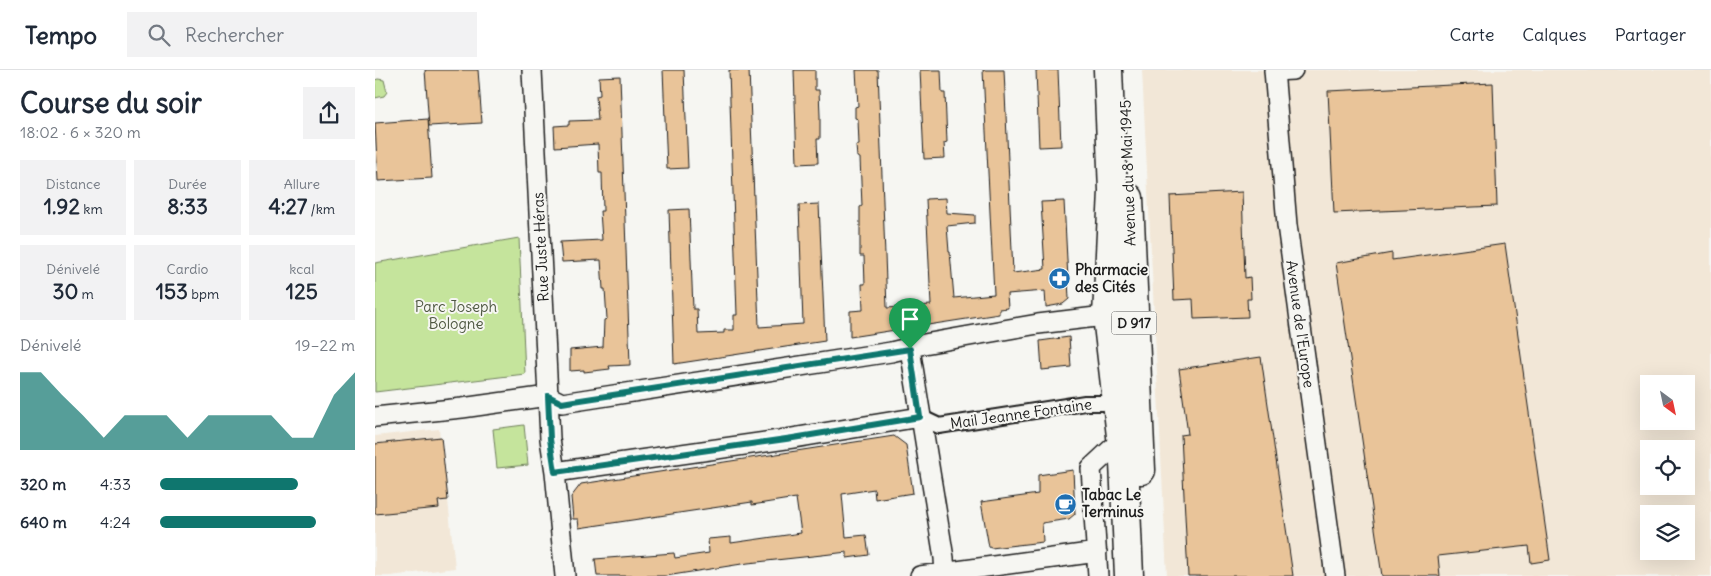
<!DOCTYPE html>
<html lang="fr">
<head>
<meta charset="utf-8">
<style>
	:root { --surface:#fff; --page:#f2f2f3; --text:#1f2937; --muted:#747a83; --line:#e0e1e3; --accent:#0f766e }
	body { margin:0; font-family:Delius,sans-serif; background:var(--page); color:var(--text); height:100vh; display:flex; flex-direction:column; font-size:19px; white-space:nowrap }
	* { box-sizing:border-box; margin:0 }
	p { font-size:16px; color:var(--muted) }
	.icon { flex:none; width:28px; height:28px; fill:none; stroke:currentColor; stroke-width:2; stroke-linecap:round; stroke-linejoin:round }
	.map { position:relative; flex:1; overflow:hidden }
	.side { display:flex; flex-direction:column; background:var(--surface); width:375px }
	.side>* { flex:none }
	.needle { width:32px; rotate:147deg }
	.buttons { position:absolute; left:1265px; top:305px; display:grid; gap:10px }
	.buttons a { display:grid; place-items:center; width:55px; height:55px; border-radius:0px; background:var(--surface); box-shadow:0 5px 20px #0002; font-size:25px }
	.pin { position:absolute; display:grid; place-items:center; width:42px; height:42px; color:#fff; margin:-51px -21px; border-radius:50% 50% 50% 0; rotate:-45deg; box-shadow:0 0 5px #0007 }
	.pin .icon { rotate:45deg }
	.round { display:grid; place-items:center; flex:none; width:52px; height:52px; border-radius:0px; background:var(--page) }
	.overview { display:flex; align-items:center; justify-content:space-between; height:85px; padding:0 20px }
	h1 { font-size:28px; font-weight:700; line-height:38px }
	.metrics { display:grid; grid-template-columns:repeat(3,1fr); gap:8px; height:85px; padding:5px 20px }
	.metrics div { display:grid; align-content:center; border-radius:0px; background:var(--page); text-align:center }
	.metrics b { font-size:21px; font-weight:700 }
	.metrics small { font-size:14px; font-weight:400 }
	.metrics p { font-size:14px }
	.chart { height:140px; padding:10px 20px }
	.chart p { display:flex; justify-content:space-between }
	.chart svg { width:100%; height:90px; margin-top:5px; fill:var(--accent); opacity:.7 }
	ul { padding:0 20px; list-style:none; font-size:16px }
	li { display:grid; grid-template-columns:80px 60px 1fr; align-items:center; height:38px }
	li i { height:12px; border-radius:6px; background:var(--accent) }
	header { display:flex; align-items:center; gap:30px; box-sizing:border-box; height:70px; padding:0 25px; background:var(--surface); border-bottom:1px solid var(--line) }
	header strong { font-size:24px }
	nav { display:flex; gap:28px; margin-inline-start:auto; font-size:18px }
	.search { width:350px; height:45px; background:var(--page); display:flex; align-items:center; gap:12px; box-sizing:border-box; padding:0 18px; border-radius:0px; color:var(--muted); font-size:19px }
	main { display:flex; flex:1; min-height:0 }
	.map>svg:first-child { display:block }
	.built { fill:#f2e7d7; fill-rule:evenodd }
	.green { fill:#c5e49c; stroke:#70805c }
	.building { fill:#e9c499; stroke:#1c1c1c }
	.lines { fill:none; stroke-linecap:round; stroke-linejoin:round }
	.pedestrian-casing { stroke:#1c1c1c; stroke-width:18 }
	.minor-casing { stroke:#1c1c1c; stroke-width:22 }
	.primary-casing { stroke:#1c1c1c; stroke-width:31 }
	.pedestrian { stroke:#f6f6f2; stroke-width:14 }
	.minor { stroke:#f6f6f2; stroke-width:19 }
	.primary { stroke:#f6f6f2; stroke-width:28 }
	.route-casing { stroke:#fff; stroke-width:10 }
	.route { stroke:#0f766e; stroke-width:6 }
	.labels { text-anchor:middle; stroke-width:4; stroke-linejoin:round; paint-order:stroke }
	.shield { fill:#f6f6f2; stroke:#5d5d5c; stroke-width:1 }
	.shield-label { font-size:14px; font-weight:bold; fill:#1c1c1c }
	.street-label { font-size:15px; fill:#1c1c1c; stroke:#f6f6f2 }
	.poi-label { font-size:15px; font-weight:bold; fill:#1c1c1c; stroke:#f6f6f2; text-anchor:start }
	.park-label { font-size:15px; fill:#4f5842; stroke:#f6f6f2 }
</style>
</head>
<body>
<header>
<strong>Tempo</strong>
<div class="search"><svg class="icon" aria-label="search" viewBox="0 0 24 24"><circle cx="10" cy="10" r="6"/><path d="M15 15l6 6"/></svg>Rechercher</div>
<nav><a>Carte</a><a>Calques</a><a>Partager</a></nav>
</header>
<main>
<section class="side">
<div class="overview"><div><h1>Course du soir</h1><p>18:02 · 6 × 320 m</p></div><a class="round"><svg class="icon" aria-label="share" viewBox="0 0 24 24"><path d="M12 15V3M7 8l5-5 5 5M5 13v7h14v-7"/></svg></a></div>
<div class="metrics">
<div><p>Distance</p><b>1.92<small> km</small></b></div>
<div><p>Durée</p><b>8:33</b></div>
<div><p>Allure</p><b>4:27<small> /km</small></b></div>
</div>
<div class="metrics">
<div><p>Dénivelé</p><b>30<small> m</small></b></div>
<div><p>Cardio</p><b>153<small> bpm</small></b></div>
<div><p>kcal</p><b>125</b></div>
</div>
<div class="chart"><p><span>Dénivelé</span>19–22 m</p>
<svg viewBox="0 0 160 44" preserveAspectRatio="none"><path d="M0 44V6L10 6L20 17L30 27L40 38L50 27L60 27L70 27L80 38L90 27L100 27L110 27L120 27L130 38L140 38L150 17L160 6V44z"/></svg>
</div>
<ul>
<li><b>320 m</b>4:33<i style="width:71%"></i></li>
<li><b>640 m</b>4:24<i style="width:80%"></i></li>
</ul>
</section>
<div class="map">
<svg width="1336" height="506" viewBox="0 0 1336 506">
	<rect width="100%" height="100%" fill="#f6f6f2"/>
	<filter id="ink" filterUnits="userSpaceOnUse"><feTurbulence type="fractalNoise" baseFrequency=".02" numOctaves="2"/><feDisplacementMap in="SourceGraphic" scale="10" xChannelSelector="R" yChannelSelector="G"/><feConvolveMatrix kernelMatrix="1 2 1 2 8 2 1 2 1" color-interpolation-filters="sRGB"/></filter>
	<g filter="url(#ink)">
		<path class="built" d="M 767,0 L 1336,0 L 1336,506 L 792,506 ZM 1274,314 L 1311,314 L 1311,351 L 1274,351 ZM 1274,379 L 1311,379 L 1311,416 L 1274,416 ZM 1274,444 L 1311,444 L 1311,481 L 1274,481 Z
			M 64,359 L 73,430 L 80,498 L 15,506 L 0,506 L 0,366 Z"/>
		<path class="green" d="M 3,9 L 9,10 L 12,22 L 9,26 L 0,28 L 0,10 Z
			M 144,168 L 150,304 L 0,322 L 0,193 Z
			M 149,355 L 153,395 L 122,398 L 118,359 Z"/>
		<path class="building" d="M 50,0 L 103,0 L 107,53 L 54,56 Z
			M 288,0 L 309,0 L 313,98 L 292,99 Z
			M 354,0 L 374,0 L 384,257 L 428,254 L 424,135 L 444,134 L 450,271 L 299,294 L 294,140 L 314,139 L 318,239 L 322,239 L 323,264 L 349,263 L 349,260 L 359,260 L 359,245 L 362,245 Z
			M 419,0 L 440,0 L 440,20 L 444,20 L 445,46 L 445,69 L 442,69 L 443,93 L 422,94 Z
			M 481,0 L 503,0 L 512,238 L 556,235 L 551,129 L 571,128 L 572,143 L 600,145 L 600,153 L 572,156 L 574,182 L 575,182 L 579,228 L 619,224 L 608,0 L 629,0 L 638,203 L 670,199 L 666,132 L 689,131 L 694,229 L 688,234 L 671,237 L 670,221 L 632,224 L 633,238 L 624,239 L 624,244 L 475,267 L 475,241 L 488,240 L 487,214 L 490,214 L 489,186 L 485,186 L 485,137 L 487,136 L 485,88 L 482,87 L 481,76 L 484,75 L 483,49 L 480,48 L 480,37 L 483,36 Z
			M 545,0 L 566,0 L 567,23 L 570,23 L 572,72 L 569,73 L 570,88 L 549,89 Z
			M 661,0 L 683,0 L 686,76 L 664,77 Z
			M 245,6 L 255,295 L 234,296 L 235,299 L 209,302 L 209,300 L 195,301 L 195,280 L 228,277 L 229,250 L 232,249 L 230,219 L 228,219 L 226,190 L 187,192 L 185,172 L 227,170 L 225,141 L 228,141 L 227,103 L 224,103 L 223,74 L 180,77 L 179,56 L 194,55 L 194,51 L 223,50 L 221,26 L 225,25 L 224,7 Z
			M 1118,13 L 1122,136 L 959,143 L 953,21 Z
			M 53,49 L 57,108 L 3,111 L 0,53 Z
			M 867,122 L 870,208 L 875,207 L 876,229 L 872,229 L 873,247 L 819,249 L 818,229 L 799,230 L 795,126 Z
			M 1130,174 L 1175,490 L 1156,493 L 1154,476 L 1063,486 L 1065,506 L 1007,506 L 961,193 L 1017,183 L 1017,190 Z
			M 694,267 L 696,297 L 667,300 L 665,271 Z
			M 886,287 L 918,506 L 813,506 L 806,365 L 813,364 L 804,299 Z
			M 519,366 L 531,375 L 538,423 L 500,429 L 499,419 L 467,424 L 471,467 L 491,465 L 494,485 L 472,488 L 472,482 L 447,485 L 373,493 L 291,506 L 222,506 L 220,489 L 299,483 L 300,488 L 334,483 L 333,469 L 356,467 L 356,473 L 426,463 L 421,428 L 377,435 L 377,432 L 204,458 L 203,449 L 198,449 L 196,427 L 206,414 Z
			M 66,367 L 73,430 L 63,431 L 64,438 L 0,444 L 0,374 Z
			M 698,400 L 700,444 L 694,449 L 667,453 L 668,472 L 616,478 L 614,477 L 606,432 L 663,424 L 663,405 Z"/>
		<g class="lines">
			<defs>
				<path id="pedestrian" d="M 545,347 L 564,356 L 710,333 L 728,333"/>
				<path id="minor" d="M 157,0 L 173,326 L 187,333 L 516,282 L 549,274 L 663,254 L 721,247 L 744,246
					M 899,0 L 912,155 L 960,506
					M 899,1 L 918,0
					M 535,279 L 569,488 L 570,506
					M 0,347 L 87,338 L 173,326 L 175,369 L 180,402 L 190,506
					M 180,402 L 418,368 L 545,347
					M 545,506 L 722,482
					M 723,506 L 716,398 L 746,370"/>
				<path id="primary" d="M 733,0 L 738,121 L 732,246 L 749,392 L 754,506
					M 754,128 L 766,400"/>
			</defs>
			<use href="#pedestrian" class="pedestrian-casing"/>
			<use href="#minor" class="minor-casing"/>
			<use href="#primary" class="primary-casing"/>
			<use href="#pedestrian" class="pedestrian"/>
			<use href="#minor" class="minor"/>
			<use href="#primary" class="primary"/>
		</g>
	</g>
	<g class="lines" filter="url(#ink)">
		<defs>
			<path id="route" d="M 535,279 L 545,347 L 418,368 L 180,402 L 175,369 L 173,326 L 187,333 L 199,331 Z"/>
		</defs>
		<use href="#route" class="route-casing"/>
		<use href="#route" class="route"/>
	</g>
	<defs>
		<symbol id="pharmacy-disc" viewBox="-11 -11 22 22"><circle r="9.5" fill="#1f6fb2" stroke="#f6f6f2"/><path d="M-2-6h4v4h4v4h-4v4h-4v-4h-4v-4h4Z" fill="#fff"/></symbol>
		<symbol id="cafe-disc" viewBox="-11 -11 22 22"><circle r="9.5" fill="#1f6fb2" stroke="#f6f6f2"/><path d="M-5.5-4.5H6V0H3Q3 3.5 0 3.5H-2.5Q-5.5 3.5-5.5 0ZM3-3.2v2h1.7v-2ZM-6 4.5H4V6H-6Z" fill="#fff"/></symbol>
	</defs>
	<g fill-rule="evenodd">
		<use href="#pharmacy-disc" x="672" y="196" width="25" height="25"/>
		<use href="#cafe-disc" x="678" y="422" width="25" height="25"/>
	</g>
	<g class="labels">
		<rect class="shield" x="736.5" y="241.5" width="45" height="23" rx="4"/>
		<g class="shield-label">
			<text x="759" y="258">D 917</text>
		</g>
		<g class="street-label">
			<text transform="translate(753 103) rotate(-92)" y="5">Avenue du 8 Mai 1945</text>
			<text transform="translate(166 177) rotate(-93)" y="5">Rue Juste Héras</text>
			<text transform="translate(925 254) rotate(82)" y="5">Avenue de l'Europe</text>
			<text transform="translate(646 344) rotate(-8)" y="5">Mail Jeanne Fontaine</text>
		</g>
		<g class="poi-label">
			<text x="700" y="205">Pharmacie<tspan x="700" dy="17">des Cités</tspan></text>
			<text x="707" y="430">Tabac Le<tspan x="707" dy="17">Terminus</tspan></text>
		</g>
		<g class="park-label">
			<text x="81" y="242">Parc Joseph<tspan x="81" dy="17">Bologne</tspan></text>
		</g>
	</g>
</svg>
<div class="buttons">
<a><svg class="needle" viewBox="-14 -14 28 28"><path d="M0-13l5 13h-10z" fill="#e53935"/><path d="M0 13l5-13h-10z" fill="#747a83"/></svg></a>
<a><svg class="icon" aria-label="locate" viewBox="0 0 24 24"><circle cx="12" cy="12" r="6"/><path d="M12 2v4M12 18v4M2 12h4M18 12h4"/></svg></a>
<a><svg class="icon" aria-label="layers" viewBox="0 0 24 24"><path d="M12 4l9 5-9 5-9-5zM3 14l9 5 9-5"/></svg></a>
</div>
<div class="pin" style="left:535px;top:279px;background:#1e9e55"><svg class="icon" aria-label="arrive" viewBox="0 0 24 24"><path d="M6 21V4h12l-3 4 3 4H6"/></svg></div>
</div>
</main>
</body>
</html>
